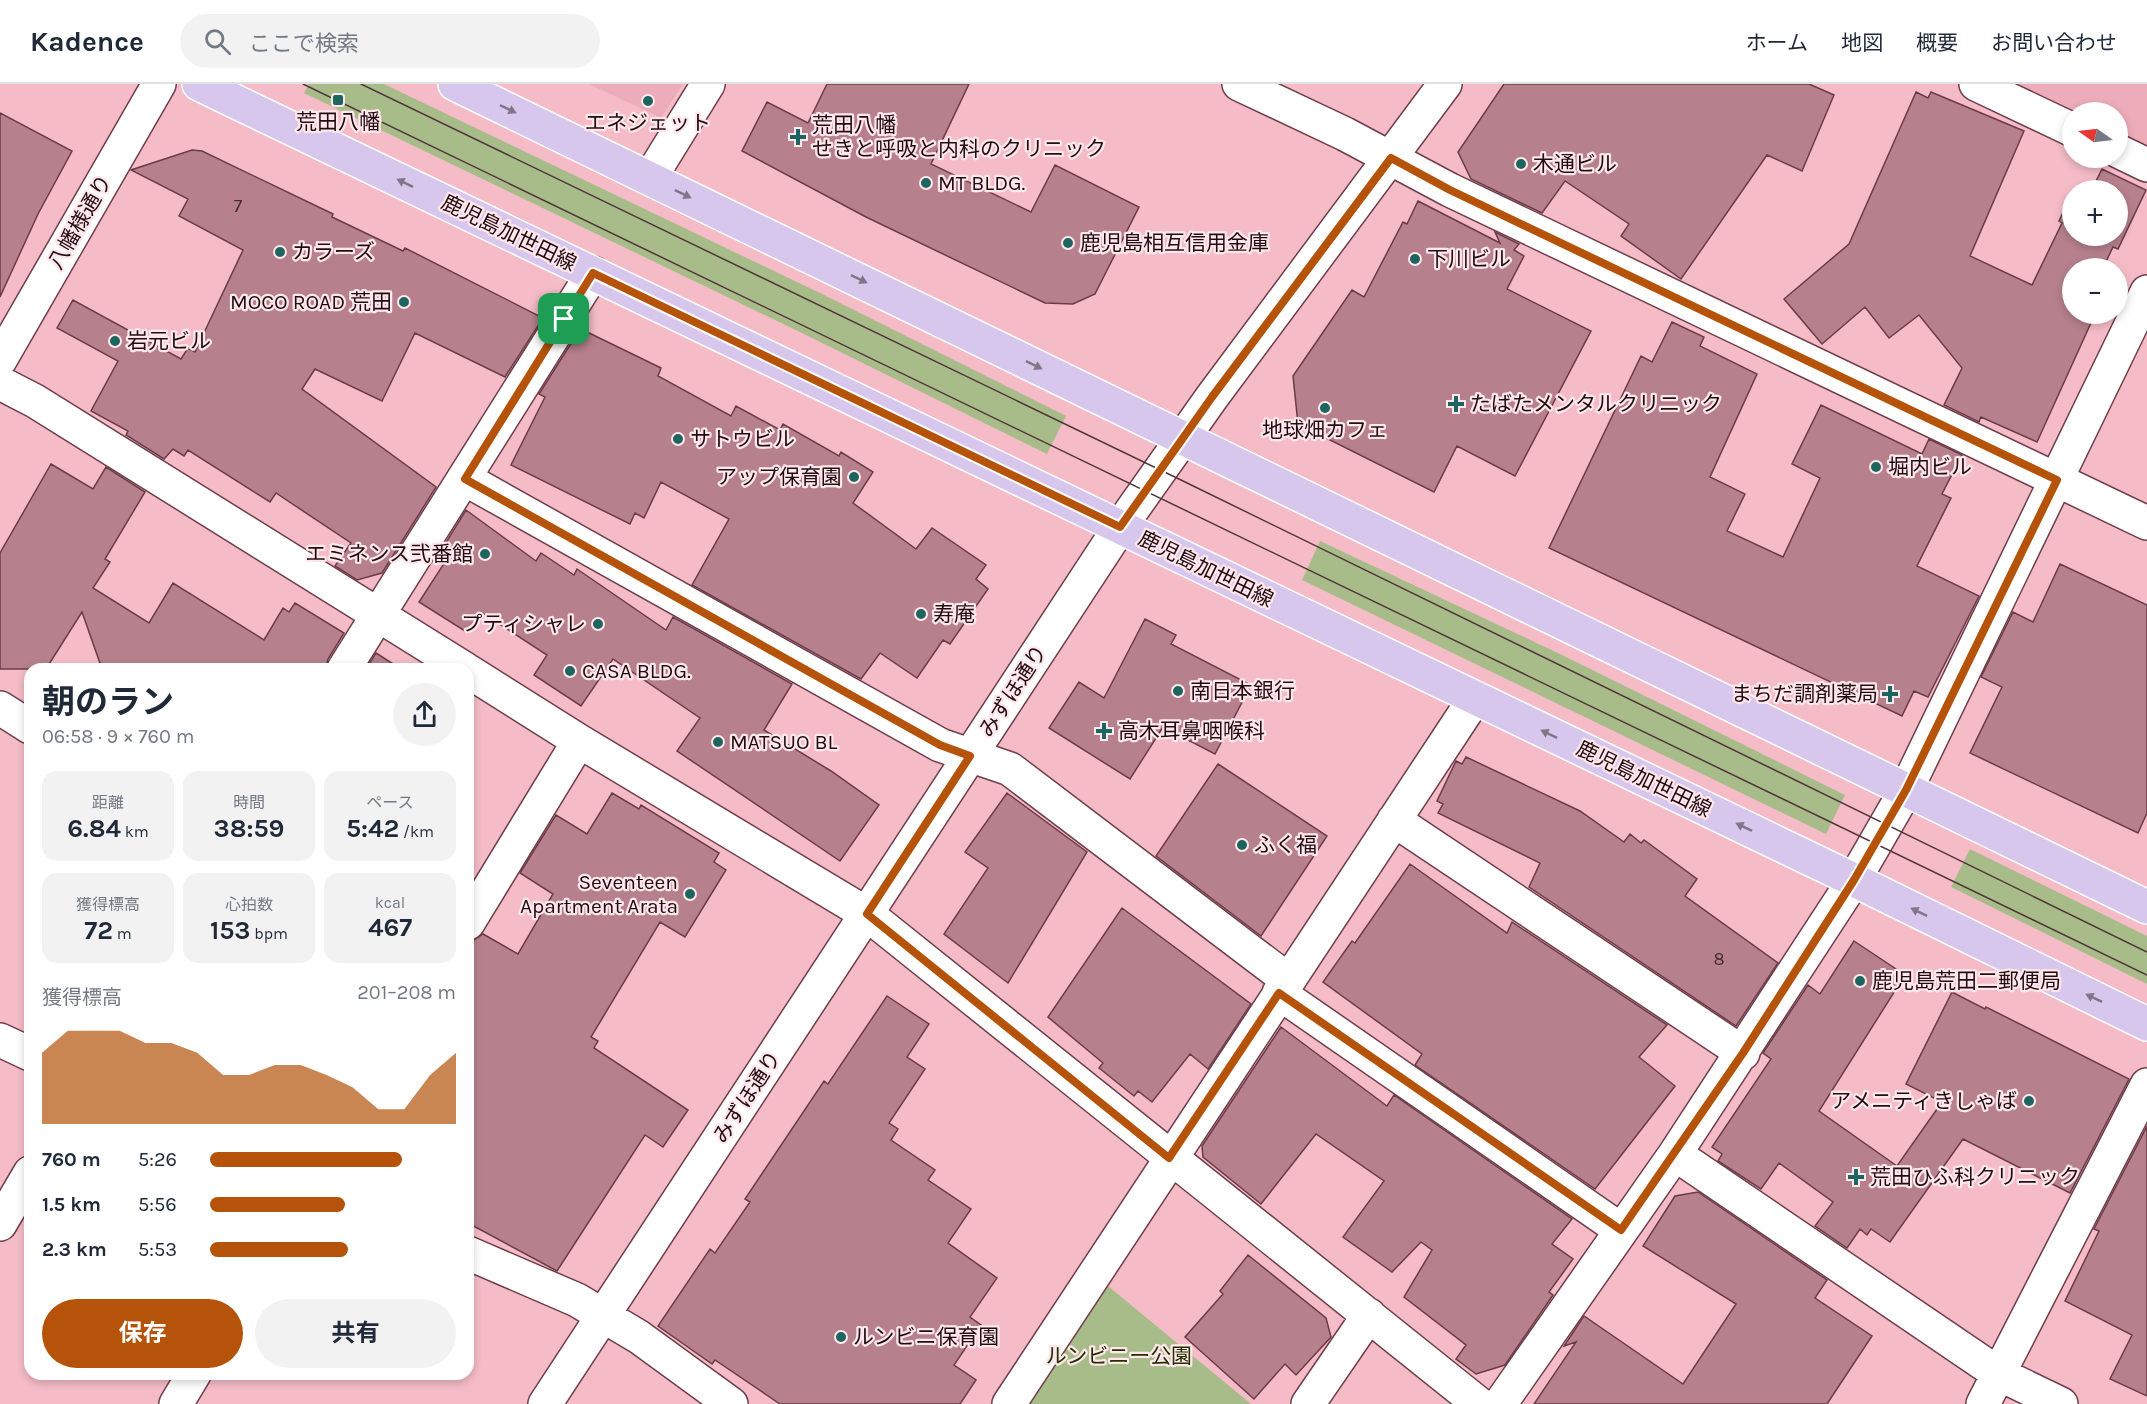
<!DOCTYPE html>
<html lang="ja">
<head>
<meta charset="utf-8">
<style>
	:root { --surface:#fff; --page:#f2f2f3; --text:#1f2937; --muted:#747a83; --line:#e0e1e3; --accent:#b45309 }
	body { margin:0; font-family:Karla,"Noto Sans JP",sans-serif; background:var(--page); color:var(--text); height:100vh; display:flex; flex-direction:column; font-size:22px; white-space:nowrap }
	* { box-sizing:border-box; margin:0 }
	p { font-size:20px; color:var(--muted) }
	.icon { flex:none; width:33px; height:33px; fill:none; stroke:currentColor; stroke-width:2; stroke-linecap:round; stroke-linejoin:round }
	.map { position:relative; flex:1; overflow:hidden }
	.panel { position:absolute; left:24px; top:579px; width:450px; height:717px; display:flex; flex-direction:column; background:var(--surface); border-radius:18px; box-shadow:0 3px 9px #0003 }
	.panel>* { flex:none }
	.needle { width:39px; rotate:284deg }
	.fabs { position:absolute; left:2062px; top:18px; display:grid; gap:12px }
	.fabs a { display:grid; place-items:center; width:66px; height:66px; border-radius:50%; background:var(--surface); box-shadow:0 3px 9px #0003; font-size:30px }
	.pin { position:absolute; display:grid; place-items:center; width:51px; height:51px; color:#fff; margin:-26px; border-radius:12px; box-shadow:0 3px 9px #0006 }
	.round { display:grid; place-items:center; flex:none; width:63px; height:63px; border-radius:32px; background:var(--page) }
	.overview { display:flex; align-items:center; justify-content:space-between; height:102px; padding:0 18px }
	h1 { font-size:33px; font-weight:700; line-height:45px }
	.figures { display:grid; grid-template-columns:repeat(3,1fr); gap:9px; height:102px; padding:6px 18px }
	.figures div { display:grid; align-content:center; border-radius:15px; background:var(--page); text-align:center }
	.figures b { font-size:26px; font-weight:700 }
	.figures small { font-size:16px; font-weight:400 }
	.figures p { font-size:16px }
	.chart { height:168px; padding:12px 18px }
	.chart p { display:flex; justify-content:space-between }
	.chart svg { width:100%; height:108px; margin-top:6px; fill:var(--accent); opacity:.7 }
	.button { display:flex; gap:12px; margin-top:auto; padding:12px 18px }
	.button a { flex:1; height:69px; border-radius:36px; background:var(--accent); color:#fff; font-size:24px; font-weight:700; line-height:69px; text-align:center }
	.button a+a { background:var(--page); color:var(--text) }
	ul { padding:0 18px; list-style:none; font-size:20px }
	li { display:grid; grid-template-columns:96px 72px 1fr; align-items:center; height:45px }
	li i { height:15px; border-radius:8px; background:var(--accent) }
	header { display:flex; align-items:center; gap:36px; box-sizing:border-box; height:84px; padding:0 30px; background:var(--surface); border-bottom:2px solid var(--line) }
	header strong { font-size:28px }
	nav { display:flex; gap:33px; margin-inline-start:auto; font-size:21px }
	.search { width:420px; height:54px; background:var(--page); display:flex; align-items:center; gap:15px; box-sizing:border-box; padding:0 21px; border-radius:33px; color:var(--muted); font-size:22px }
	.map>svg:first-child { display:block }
	.built { fill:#edacb9 }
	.green { fill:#a8bc8a }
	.building { fill:#b6818c; stroke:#6b3c47; stroke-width:1.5 }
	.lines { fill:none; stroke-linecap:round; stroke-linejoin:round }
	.minor-casing { stroke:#6e3e49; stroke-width:36 }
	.major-casing { stroke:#fff; stroke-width:36 }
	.minor { stroke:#fff; stroke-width:33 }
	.major { stroke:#d8c7ec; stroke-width:33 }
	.tram { stroke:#51353b; stroke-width:1.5 }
	.oneway { fill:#857389 }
	.route-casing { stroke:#fff; stroke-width:12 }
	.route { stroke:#b45309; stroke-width:8 }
	.poi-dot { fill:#1c665f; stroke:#ffe7eb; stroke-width:2 }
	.labels { text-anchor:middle; stroke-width:4.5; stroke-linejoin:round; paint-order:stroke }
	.number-label { font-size:18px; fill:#462a30 }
	.poi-label { font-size:21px; fill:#200d11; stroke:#ffe7eb; text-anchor:start }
	.street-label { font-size:21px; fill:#200d11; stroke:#ffe7eb }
	.park-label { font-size:21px; fill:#223000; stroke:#ffe7eb }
</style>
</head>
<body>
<header>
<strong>Kadence</strong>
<div class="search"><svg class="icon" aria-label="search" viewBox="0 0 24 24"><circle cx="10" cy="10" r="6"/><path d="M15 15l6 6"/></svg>ここで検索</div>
<nav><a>ホーム</a><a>地図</a><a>概要</a><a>お問い合わせ</a></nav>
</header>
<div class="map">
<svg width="2147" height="1320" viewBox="0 0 2147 1320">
	<rect width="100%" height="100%" fill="#f5bcc7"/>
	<path class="built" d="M 589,0 L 683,0 L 661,34 Z
		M 2015,0 L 2147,0 L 2147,61 L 2118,48 L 2118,28 L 2077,28 Z"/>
	<path class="green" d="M 309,0 L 384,0 L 822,210 L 1066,332 L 1047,370 L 802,249 L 304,9 Z
		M 1320,457 L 1560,570 L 1845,711 L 1826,750 L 1302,496 Z
		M 1970,765 L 2147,852 L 2147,900 L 1951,803 Z
		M 1108,1202 L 1251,1320 L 1030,1320 Z"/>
	<path class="building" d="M 827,0 L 969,0 L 931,80 L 1031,128 L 1055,81 L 1139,123 L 1095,210 L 1073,220 L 1045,219 L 866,133 L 742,67 L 767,18 L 808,39 Z
		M 1504,0 L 1809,0 L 1834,11 L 1802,87 L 1767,71 L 1681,195 L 1621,152 L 1629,140 L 1565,97 L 1542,129 L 1471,95 L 1458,68 Z
		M 1916,8 L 1928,14 L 1931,8 L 2024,47 L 1970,172 L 2032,201 L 2062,139 L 2059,137 L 2072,109 L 2073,152 L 2118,152 L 2118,106 L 2086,106 L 2090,98 L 2094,101 L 2102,85 L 2146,106 L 2118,165 L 2113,163 L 2103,184 L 2073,184 L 2073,230 L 2095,230 L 2037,358 L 1981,333 L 1979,338 L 1944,321 L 1962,284 L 1919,231 L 1889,254 L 1865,223 L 1822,260 L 1784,215 L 1849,160 Z
		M 0,29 L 72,67 L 38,130 L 0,213 Z
		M 192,66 L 202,67 L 333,130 L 332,133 L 403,167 L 405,164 L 543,234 L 505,293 L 415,249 L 382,317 L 315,285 L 302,305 L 436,403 L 382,489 L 357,496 L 335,482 L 351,459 L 276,409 L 270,418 L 188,366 L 184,372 L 173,365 L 164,375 L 126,351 L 128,347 L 91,327 L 118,277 L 57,244 L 73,216 L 181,275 L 188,264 L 195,268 L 243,166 L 179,132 L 188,115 L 131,86 Z
		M 1418,117 L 1500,159 L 1495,148 L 1519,160 L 1514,166 L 1524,172 L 1507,205 L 1591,247 L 1515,392 L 1457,362 L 1434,408 L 1298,340 L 1293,292 L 1352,206 L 1364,213 L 1403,138 L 1407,140 Z
		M 1672,238 L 1704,253 L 1700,262 L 1757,290 L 1710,393 L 1745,410 L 1727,447 L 1783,473 L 1820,394 L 1792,380 L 1821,321 L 1922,370 L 1929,355 L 1962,371 L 1942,410 L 1951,414 L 1917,482 L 1979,512 L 1928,613 L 1914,607 L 1902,632 L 1549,464 L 1641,272 L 1652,278 Z
		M 585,247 L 661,284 L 658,292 L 731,332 L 736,322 L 780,346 L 783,340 L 839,372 L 841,368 L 873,388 L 853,419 L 916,465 L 932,444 L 986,481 L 976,495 L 988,505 L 950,560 L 943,556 L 917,594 L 880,569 L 861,595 L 692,501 L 729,435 L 661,398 L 644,434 L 635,429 L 630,440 L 511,381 L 545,313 L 539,310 L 577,250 L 582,253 Z
		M 51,380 L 93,405 L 106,383 L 145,408 L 105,475 L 110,478 L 93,504 L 149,539 L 173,499 L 264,556 L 283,524 L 289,528 L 295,519 L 344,549 L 328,575 L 325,585 L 102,585 L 82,528 L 46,585 L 0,585 L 0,469 Z
		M 466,426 L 536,477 L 541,469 L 574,491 L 577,485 L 666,546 L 673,533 L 792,600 L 764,646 L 831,687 L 879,721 L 840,777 L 677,667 L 700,634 L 613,575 L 581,622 L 534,591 L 547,571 L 481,528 L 468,549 L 419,518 L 447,475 L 434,478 Z
		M 2060,480 L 2147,521 L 2147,729 L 2138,749 L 1970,669 L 2002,603 L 1981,593 L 2013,528 L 2033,538 Z
		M 1145,535 L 1176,551 L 1171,560 L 1251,601 L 1215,670 L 1163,643 L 1130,695 L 1049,644 L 1079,598 L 1104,614 Z
		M 376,569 L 401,585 L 366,585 Z
		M 1466,673 L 1580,727 L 1624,758 L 1630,750 L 1641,759 L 1644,756 L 1697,795 L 1685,812 L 1778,879 L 1736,942 L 1529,803 L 1540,779 L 1438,729 L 1443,720 L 1437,717 L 1456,677 L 1462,680 Z
		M 1218,680 L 1327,752 L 1261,852 L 1156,772 Z
		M 612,709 L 639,725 L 641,721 L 719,769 L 714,778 L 726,786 L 685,853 L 660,838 L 591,953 L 598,957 L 594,964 L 688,1026 L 663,1063 L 645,1051 L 557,1187 L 468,1139 L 468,866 L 474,856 L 483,850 L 518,870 L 553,810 L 520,789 L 556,731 L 587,750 Z
		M 1007,709 L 1087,768 L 1008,899 L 944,850 L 988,784 L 965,768 Z
		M 1410,780 L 1507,849 L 1512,838 L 1667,941 L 1639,973 L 1675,1002 L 1595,1105 L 1415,981 L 1422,970 L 1323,898 L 1352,857 L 1355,859 Z
		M 1122,824 L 1251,920 L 1208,985 L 1190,970 L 1152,1018 L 1138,1007 L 1134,1012 L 1099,984 L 1103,979 L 1048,933 Z
		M 1854,857 L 1905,891 L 1819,1027 L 1897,1082 L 1942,1018 L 1906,1000 L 1952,908 L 1985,925 L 1986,923 L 2129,995 L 2070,1109 L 1963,1055 L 1890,1158 L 1871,1145 L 1867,1151 L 1860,1145 L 1847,1164 L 1815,1142 L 1833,1118 L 1779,1079 L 1761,1105 L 1718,1077 L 1722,1070 L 1712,1063 L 1771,975 L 1763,969 L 1808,901 L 1820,910 Z
		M 887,912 L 929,940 L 907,973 L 925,985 L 889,1039 L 898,1045 L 891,1056 L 935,1086 L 928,1096 L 971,1125 L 948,1159 L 997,1194 L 970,1233 L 981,1241 L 954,1281 L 976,1296 L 960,1320 L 780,1320 L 715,1276 L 712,1280 L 658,1242 L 710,1165 L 715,1169 L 750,1118 L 745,1115 L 824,997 L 828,1000 Z
		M 1281,943 L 1387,1022 L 1394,1011 L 1572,1135 L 1552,1160 L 1573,1175 L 1549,1208 L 1553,1211 L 1505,1281 L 1476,1290 L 1456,1275 L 1466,1261 L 1404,1213 L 1432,1166 L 1421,1158 L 1392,1188 L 1343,1153 L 1384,1097 L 1316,1050 L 1261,1120 L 1203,1073 L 1202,1062 Z
		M 2147,1042 L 2147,1312 L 2110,1295 L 2132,1251 L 2065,1217 L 2099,1147 L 2094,1145 Z
		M 1698,1108 L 1827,1196 L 1815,1214 L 1872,1252 L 1827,1320 L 1534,1320 L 1576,1258 L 1564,1262 L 1584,1232 L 1683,1300 L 1736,1220 L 1643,1162 L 1675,1112 Z
		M 1248,1171 L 1326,1234 L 1331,1253 L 1296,1291 L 1285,1280 L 1254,1315 L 1185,1253 L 1223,1210 L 1220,1207 Z"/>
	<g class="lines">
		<defs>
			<path id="minor" d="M 1239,0 L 1345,50 L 1450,106 L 2147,439
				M 1976,0 L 2073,46
				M 2118,67 L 2147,81
				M 650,94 L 708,0
				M 0,276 L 159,0
				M 0,299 L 35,317 L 465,585
				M 465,395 L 940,661 L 1010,685 L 1288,896
				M 344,585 L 593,189
				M 468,587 L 579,657 L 867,830 L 1479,1320
				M 0,624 L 30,643
				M 1394,736 L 1743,969
				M 468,839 L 579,657
				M 1279,909 L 1621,1146
				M 0,956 L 30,970
				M 1675,1070 L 1999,1290 L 2061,1320
				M 0,1140 L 30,1089
				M 468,1169 L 577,1216 L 639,1253 L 731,1320
				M 176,1320 L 194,1290
				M 545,1320 L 1120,443 L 1212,313 L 1445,0
				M 1009,1320 L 1475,614
				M 1308,1320 L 1369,1231
				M 1500,1320 L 1675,1070 L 1854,796 L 1906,706 L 2147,208
				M 1983,1320 L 2147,1001"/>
			<path id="major" d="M 199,0 L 1854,796 L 2147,940
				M 455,0 L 2147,823"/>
		</defs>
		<use href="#minor" class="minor-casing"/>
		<use href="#major" class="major-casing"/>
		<use href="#minor" class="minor"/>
		<use href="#major" class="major"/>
		<path class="tram" d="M 303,0 L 2147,891
			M 361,0 L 1181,396 L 2147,868"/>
	</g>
	<defs><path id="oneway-solid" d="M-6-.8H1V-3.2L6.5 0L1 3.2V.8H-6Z" transform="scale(1.5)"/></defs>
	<g class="oneway">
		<use href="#oneway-solid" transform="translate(508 25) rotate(26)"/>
		<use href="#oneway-solid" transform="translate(405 99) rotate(-154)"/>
		<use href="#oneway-solid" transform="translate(683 110) rotate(26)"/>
		<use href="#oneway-solid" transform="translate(859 195) rotate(26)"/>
		<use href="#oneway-solid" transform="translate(1034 281) rotate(26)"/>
		<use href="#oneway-solid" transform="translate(1549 650) rotate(-154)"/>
		<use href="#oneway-solid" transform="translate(1744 743) rotate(-154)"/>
		<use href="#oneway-solid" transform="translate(1919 828) rotate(-154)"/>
		<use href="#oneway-solid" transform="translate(2094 914) rotate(-154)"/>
	</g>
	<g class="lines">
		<defs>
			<path id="route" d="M 1391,74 L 1450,106 L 2057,396 L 1906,706 L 1854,796 L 1743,969 L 1621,1146 L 1279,909 L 1169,1074 L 867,830 L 970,672 L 940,661 L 465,395 L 593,189 L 1120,443 L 1212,313 Z"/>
		</defs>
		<use href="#route" class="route-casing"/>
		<use href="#route" class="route"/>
	</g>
	<g class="poi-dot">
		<rect x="332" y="10" width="12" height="12" rx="3"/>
		<circle cx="648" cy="17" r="6"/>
		<path d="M795 44h6v6h6v6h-6v6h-6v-6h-6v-6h6z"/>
		<circle cx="1521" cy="80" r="6"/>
		<circle cx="926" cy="99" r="6"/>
		<circle cx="1068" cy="159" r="6"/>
		<circle cx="280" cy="168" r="6"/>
		<circle cx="1415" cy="175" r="6"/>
		<circle cx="404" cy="218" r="6"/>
		<circle cx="115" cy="257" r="6"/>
		<path d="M1453 311h6v6h6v6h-6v6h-6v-6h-6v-6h6z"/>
		<circle cx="1325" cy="324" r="6"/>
		<circle cx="678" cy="355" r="6"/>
		<circle cx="1876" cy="383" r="6"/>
		<circle cx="854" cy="393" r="6"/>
		<circle cx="485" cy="470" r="6"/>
		<circle cx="921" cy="530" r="6"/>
		<circle cx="598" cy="540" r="6"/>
		<circle cx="570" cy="587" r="6"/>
		<circle cx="1178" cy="607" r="6"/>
		<path d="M1887 601h6v6h6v6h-6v6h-6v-6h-6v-6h6z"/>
		<path d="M1101 638h6v6h6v6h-6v6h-6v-6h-6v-6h6z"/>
		<circle cx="718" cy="658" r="6"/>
		<circle cx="1242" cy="761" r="6"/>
		<circle cx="690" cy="810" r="6"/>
		<circle cx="1860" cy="897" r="6"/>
		<circle cx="2029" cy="1017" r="6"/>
		<path d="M1853 1084h6v6h6v6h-6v6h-6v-6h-6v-6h6z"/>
		<circle cx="841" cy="1253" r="6"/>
	</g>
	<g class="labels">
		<g class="number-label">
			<text x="238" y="128">7</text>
			<text x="1719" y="881">8</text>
		</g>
		<g class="poi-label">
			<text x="338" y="45" text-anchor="middle">荒田八幡</text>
			<text x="648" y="46" text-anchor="middle">エネジェット</text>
			<text x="812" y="48">荒田八幡<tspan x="812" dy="24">せきと呼吸と内科のクリニック</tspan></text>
			<text x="1533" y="87">木通ビル</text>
			<text x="938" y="106">MT BLDG.</text>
			<text x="1080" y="166">鹿児島相互信用金庫</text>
			<text x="292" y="175">カラーズ</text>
			<text x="1427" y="182">下川ビル</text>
			<text x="392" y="225" text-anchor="end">MOCO ROAD 荒田</text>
			<text x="127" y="264">岩元ビル</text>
			<text x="1470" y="327">たばたメンタルクリニック</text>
			<text x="1325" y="353" text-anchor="middle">地球畑カフェ</text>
			<text x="690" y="362">サトウビル</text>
			<text x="1888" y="390">堀内ビル</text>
			<text x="842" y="400" text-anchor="end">アップ保育園</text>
			<text x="473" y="477" text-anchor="end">エミネンス弐番館</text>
			<text x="933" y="537">寿庵</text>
			<text x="586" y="547" text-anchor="end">プティシャレ</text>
			<text x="582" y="594">CASA BLDG.</text>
			<text x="1190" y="614">南日本銀行</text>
			<text x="1878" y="617" text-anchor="end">まちだ調剤薬局</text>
			<text x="1118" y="654">高木耳鼻咽喉科</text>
			<text x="730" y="665">MATSUO BL</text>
			<text x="1254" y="768">ふく福</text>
			<text x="678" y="805" text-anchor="end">Seventeen<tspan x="678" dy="24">Apartment Arata</tspan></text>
			<text x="1872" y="904">鹿児島荒田二郵便局</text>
			<text x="2017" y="1024" text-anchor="end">アメニティきしゃば</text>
			<text x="1870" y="1100">荒田ひふ科クリニック</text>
			<text x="853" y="1260">ルンビニ保育園</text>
		</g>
		<g class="street-label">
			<text transform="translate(80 138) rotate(-60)" y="7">八幡様通り</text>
			<text transform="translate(509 149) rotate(26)" y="7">鹿児島加世田線</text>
			<text transform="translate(1206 485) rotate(26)" y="7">鹿児島加世田線</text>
			<text transform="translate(1013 607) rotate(-57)" y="7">みずほ通り</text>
			<text transform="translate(1644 695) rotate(26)" y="7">鹿児島加世田線</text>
			<text transform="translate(747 1013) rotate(-57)" y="7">みずほ通り</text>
		</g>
		<g class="park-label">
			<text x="1119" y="1279">ルンビニー公園</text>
		</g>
	</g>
</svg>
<div class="fabs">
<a><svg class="needle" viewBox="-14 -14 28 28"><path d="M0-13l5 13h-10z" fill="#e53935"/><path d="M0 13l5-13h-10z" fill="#747a83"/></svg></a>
<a>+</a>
<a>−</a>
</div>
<div class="pin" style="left:564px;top:235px;background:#1e9e55"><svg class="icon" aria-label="arrive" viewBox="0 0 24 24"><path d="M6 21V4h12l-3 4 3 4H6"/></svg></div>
<section class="panel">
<div class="overview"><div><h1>朝のラン</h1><p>06:58 · 9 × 760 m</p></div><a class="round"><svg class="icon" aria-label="share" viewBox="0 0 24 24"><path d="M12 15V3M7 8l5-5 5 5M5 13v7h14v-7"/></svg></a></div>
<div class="figures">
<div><p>距離</p><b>6.84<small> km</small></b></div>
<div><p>時間</p><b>38:59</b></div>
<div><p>ペース</p><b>5:42<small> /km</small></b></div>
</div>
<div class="figures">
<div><p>獲得標高</p><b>72<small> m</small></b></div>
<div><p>心拍数</p><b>153<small> bpm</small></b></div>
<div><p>kcal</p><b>467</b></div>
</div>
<div class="chart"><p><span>獲得標高</span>201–208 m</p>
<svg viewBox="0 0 160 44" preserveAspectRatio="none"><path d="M0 44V15L10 6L20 6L30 6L40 11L50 11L60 15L70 24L80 24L90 20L100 20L110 24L120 29L130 38L140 38L150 24L160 15V44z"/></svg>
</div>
<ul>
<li><b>760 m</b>5:26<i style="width:78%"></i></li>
<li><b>1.5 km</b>5:56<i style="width:55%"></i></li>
<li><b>2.3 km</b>5:53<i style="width:56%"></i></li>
</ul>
<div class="button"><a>保存</a><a>共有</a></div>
</section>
</div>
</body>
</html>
